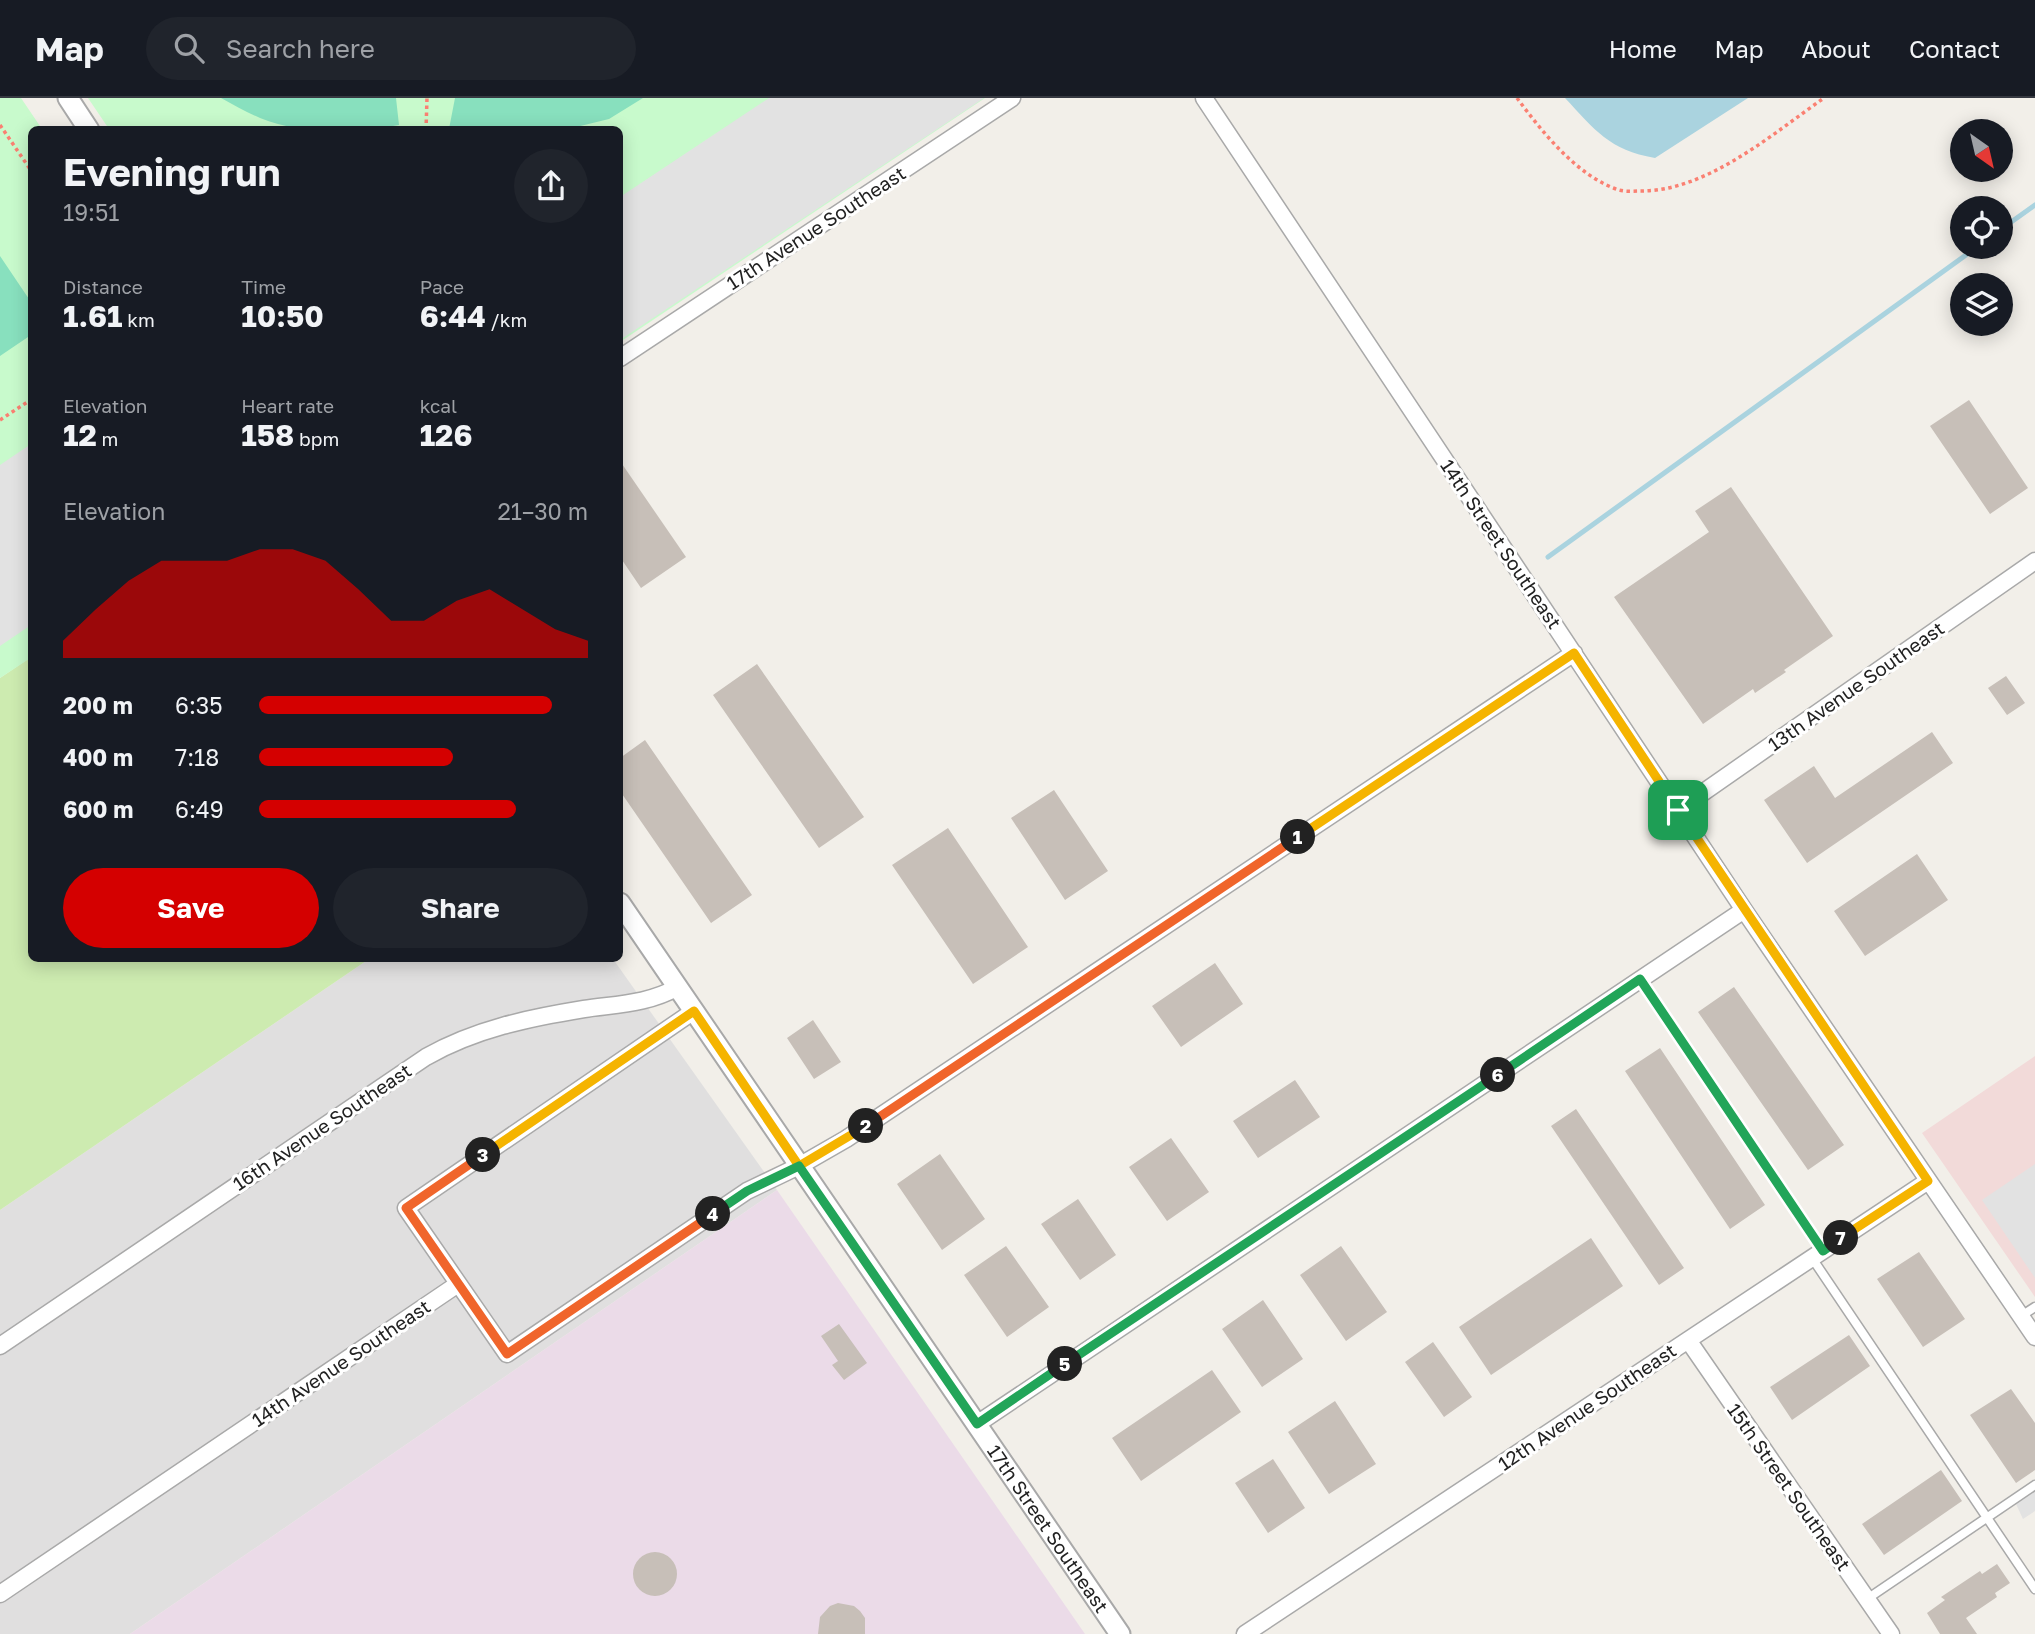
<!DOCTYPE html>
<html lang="en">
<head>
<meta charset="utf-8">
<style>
	:root { --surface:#171b24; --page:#20242c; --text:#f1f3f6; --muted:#9ea1a6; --line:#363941; --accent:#d40000 }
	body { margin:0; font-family:"Golos Text",sans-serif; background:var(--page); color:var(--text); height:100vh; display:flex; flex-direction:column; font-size:26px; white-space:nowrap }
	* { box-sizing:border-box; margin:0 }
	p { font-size:23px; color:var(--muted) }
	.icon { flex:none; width:38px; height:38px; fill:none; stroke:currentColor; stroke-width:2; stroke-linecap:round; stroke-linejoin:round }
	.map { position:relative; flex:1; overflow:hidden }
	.drawer { position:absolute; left:28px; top:28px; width:595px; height:836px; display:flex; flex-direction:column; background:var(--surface); border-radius:10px; box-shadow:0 4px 18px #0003 }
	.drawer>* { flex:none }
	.needle { width:46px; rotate:146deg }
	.buttons { position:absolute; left:1950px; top:21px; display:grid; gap:14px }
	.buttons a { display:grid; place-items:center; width:63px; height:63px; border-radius:50%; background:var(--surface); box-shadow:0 4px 18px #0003; font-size:35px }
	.pin { position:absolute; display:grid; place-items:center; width:60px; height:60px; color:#fff; margin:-30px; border-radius:14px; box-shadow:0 4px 10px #0006 }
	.km { position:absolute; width:35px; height:35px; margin:-18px; border-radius:50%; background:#222; color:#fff; font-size:19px; line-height:35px; text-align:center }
	.round { display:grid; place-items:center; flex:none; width:74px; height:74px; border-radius:37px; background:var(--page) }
	.headline { display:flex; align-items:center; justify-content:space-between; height:119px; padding:0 35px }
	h1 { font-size:38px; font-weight:700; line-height:52px }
	.figures { display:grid; grid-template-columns:repeat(3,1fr); gap:10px; height:119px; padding:7px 35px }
	.figures div { display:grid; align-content:center }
	.figures b { font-size:30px; font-weight:700 }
	.figures small { font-size:19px; font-weight:400 }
	.figures p { font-size:19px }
	.chart { height:196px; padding:14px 35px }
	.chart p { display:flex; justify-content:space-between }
	.chart svg { width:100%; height:126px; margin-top:7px; fill:var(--accent); opacity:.7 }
	.button { display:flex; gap:14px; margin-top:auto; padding:14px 35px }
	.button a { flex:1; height:80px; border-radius:42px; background:var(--accent); color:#fff; font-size:28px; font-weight:700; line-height:80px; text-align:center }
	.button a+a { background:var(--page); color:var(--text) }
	ul { padding:0 35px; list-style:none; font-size:23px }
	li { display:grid; grid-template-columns:112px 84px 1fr; align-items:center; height:52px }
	li i { height:18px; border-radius:9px; background:var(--accent) }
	header { display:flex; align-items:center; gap:42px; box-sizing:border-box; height:98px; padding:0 35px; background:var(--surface); border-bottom:2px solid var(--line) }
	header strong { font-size:33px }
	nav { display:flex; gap:38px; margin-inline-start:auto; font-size:24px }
	.search { width:490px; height:63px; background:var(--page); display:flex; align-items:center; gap:18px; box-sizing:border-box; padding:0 24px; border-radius:38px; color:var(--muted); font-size:26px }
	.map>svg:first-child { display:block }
	.residential { fill:#e0dfdf }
	.commercial { fill:#f2dad9 }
	.industrial { fill:#ebdbe8 }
	.grass { fill:#cdebb0 }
	.park { fill:#c8facc }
	.pitch { fill:#88e0be }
	.parking { fill:#e2e2e2 }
	.water { fill:#aad3df }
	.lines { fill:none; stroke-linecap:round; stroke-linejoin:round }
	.stream { stroke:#aad3df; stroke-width:5 }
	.building { fill:#c7bfb8 }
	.service-casing { stroke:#a9a9a9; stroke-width:11 }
	.minor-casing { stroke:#a9a9a9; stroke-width:19 }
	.tertiary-casing { stroke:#a9a9a9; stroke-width:23 }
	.path { stroke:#fa8072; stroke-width:3.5; stroke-dasharray:3.5 3.5; stroke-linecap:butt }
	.service { stroke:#fff; stroke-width:8 }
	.minor { stroke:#fff; stroke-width:16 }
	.tertiary { stroke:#fff; stroke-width:19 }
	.split-1-casing { stroke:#fff; stroke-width:14 }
	.split-2-casing { stroke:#fff; stroke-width:14 }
	.split-3-casing { stroke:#fff; stroke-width:14 }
	.split-4-casing { stroke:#fff; stroke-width:14 }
	.split-5-casing { stroke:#fff; stroke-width:14 }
	.split-6-casing { stroke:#fff; stroke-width:14 }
	.split-7-casing { stroke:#fff; stroke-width:14 }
	.split-8-casing { stroke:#fff; stroke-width:14 }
	.split-1 { stroke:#f5b400; stroke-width:9 }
	.split-2 { stroke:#f0652b; stroke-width:9 }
	.split-3 { stroke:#f5b400; stroke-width:9 }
	.split-4 { stroke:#f0652b; stroke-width:9 }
	.split-5 { stroke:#22a559; stroke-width:9 }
	.split-6 { stroke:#22a559; stroke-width:9 }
	.split-7 { stroke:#22a559; stroke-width:9 }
	.split-8 { stroke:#f5b400; stroke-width:9 }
	.labels { text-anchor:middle; stroke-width:6; stroke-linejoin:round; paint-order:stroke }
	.street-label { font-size:19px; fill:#222; stroke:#fff }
</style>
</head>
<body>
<header>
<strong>Map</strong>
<div class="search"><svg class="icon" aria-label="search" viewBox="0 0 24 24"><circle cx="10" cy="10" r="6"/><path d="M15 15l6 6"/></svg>Search here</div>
<nav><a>Home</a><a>Map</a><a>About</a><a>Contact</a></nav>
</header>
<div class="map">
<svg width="2035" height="1536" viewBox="0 0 2035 1536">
	<rect width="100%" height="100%" fill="#f2efe9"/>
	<path class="residential" d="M 369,861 L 613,861 L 777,1092 L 130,1536 L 0,1536 L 0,1112 Z"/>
	<path class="commercial" d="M 2035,958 L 2035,1199 L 1922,1035 Z"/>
	<path class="industrial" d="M 777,1092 L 1085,1536 L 130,1536 Z"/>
	<path class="grass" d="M 31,559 L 32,861 L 369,861 L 0,1112 L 0,580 Z"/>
	<path class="park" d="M 0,0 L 21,0 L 42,31 L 32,32 L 32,559 L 0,580 Z
		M 88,0 L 985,0 L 620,244 L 620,32 L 109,31 Z"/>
	<path class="pitch" d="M 221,0 L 396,0 L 399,27 C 355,35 302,37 260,20 C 246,14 234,7 221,0 Z
		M 455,0 L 643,0 L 609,21 L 568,31 L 449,31 Z
		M 0,158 L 31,204 L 31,237 L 0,258 Z"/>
	<path class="parking" d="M 769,0 L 984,0 L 620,242 L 620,99 Z
		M 31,346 L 31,527 L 0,548 L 0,367 Z
		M 2035,1066 L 2035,1180 L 1982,1102 Z
		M 2035,1393 L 2035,1413 L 2023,1421 L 2016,1406 Z"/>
	<path class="water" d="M 1565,0 L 1748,0 L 1655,60 C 1609,52 1595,32 1565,0 Z"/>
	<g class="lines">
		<path class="stream" d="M 2000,132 L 2035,107
			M 1548,459 L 1977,149"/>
	</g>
	<path class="building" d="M 1969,302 L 2028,390 L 1990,416 L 1930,328 Z
		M 620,363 L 686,459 L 641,490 L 620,459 Z
		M 1731,389 L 1833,538 L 1784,572 L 1786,574 L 1755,595 L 1753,591 L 1703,626 L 1614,499 L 1709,434 L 1695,413 Z
		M 757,566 L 864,719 L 819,750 L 713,597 Z
		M 2006,578 L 2025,605 L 2007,617 L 1988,590 Z
		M 1932,634 L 1953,665 L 1807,765 L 1764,702 L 1814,668 L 1835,700 Z
		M 645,642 L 752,797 L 711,825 L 620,693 L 620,660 Z
		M 1054,692 L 1108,773 L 1065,802 L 1011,720 Z
		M 948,730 L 1028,849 L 973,886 L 892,767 Z
		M 1917,756 L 1948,802 L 1865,858 L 1834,813 Z
		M 1215,865 L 1243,906 L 1181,949 L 1152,908 Z
		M 1734,889 L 1844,1047 L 1808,1072 L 1698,914 Z
		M 813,922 L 841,964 L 814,981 L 787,940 Z
		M 1660,950 L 1765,1107 L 1730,1131 L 1625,973 Z
		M 1295,982 L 1320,1019 L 1258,1060 L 1233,1023 Z
		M 1576,1011 L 1684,1170 L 1659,1187 L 1551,1028 Z
		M 1171,1040 L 1209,1094 L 1167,1123 L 1129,1069 Z
		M 940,1056 L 985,1121 L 942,1152 L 897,1086 Z
		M 1078,1101 L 1116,1157 L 1080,1182 L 1041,1126 Z
		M 1591,1140 L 1623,1188 L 1491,1277 L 1459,1229 Z
		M 1006,1148 L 1049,1209 L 1007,1239 L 964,1177 Z
		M 1341,1148 L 1387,1214 L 1346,1243 L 1300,1177 Z
		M 1919,1154 L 1965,1221 L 1923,1249 L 1877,1181 Z
		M 1263,1202 L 1303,1261 L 1262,1289 L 1222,1231 Z
		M 839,1226 L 867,1265 L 844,1282 L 832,1267 L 838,1263 L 821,1238 Z
		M 1849,1237 L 1870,1268 L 1792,1322 L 1770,1289 Z
		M 1433,1244 L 1472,1299 L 1444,1319 L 1405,1264 Z
		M 1212,1272 L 1241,1314 L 1141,1383 L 1112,1340 Z
		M 2011,1291 L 2035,1325 L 2035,1372 L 2016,1385 L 1970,1317 Z
		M 1335,1303 L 1376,1366 L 1329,1396 L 1288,1334 Z
		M 1273,1361 L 1305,1410 L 1268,1435 L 1235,1385 Z
		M 1941,1372 L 1962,1403 L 1884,1457 L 1862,1426 Z
		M633 1476a22 22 0 1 1 44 0a22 22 0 1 1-44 0Z
		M 1997,1466 L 2010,1485 L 1995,1495 L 1997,1499 L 1966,1520 L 1977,1536 L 1940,1536 L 1927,1515 L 1945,1502 L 1941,1499 L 1980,1473 L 1982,1476 Z
		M 838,1505 L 854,1508 L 860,1513 L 865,1520 L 865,1536 L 818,1536 L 820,1519 L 830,1508 Z"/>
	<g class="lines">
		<defs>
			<path id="service" d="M 1640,882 L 1823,1153
				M 1812,1160 L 2035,1491
				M 2021,1218 L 2035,1209
				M 1867,1501 L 2035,1387"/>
			<path id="minor" d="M 1204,0 L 1744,812 L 2035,1239
				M 620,260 L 1012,0
				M 1678,712 L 2035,463
				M 694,913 L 406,1110 L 507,1256 L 747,1093 L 799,1068 L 846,1041 L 1574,555
				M 1688,1242 L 1891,1536
				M 0,1248 L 426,959 C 475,931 529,920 584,911 C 617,906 648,906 678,889
				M 977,1326 L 1744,812
				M 0,1496 L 458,1186
				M 1245,1536 L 1928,1083"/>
			<g id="tertiary">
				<path d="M 68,0 L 89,32"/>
				<path id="s1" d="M 620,805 L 1120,1536"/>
			</g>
		</defs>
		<use href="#service" class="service-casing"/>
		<use href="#minor" class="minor-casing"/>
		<use href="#tertiary" class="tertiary-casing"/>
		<path class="path" d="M 1517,0 C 1542,34 1578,79 1619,92 C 1626,94 1634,93 1641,93 C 1707,93 1771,37 1824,0
			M 0,27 L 32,74
			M 426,32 L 427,0
			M 0,322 L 32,301"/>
		<use href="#service" class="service"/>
		<use href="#minor" class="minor"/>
		<use href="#tertiary" class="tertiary"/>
	</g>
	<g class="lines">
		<defs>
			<path id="split-1" d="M 1298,739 L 1574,555 L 1678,712"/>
			<path id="split-2" d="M 866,1028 L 1298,739"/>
			<path id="split-3" d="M 483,1057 L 694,913 L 799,1068 L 866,1028"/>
			<path id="split-4" d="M 483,1057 L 406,1110 L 507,1256 L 713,1116"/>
			<path id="split-5" d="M 713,1116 L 747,1093 L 799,1068 L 977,1326 L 1065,1266"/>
			<path id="split-6" d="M 1065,1266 L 1498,977"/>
			<path id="split-7" d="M 1498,977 L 1640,881 L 1823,1153 L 1841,1140"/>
			<path id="split-8" d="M 1678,712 L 1928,1083 L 1841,1140"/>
		</defs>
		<use href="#split-1" class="split-1-casing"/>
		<use href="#split-2" class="split-2-casing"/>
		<use href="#split-3" class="split-3-casing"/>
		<use href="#split-4" class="split-4-casing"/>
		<use href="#split-5" class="split-5-casing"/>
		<use href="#split-6" class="split-6-casing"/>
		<use href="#split-7" class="split-7-casing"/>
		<use href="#split-8" class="split-8-casing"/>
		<use href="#split-1" class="split-1"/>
		<use href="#split-2" class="split-2"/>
		<use href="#split-3" class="split-3"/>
		<use href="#split-4" class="split-4"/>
		<use href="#split-5" class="split-5"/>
		<use href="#split-6" class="split-6"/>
		<use href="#split-7" class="split-7"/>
		<use href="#split-8" class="split-8"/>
	</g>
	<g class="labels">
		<g class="street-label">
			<text transform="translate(816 130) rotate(-33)" y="7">17th Avenue Southeast</text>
			<text transform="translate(1501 446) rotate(56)" y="7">14th Street Southeast</text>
			<text transform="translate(1856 588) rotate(-35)" y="7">13th Avenue Southeast</text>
			<text transform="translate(322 1029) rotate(-34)" y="7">16th Avenue Southeast</text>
			<text transform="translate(341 1265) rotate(-34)" y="7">14th Avenue Southeast</text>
			<text transform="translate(1587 1309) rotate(-34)" y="7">12th Avenue Southeast</text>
			<text transform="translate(1789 1389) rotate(55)" y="7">15th Street Southeast</text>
			<text dy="7" stroke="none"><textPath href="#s1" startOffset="758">17th Street Southeast</textPath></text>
		</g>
	</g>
</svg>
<div class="buttons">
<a><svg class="needle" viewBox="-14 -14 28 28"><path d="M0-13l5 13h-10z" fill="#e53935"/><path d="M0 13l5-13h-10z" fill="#9ea1a6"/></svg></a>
<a><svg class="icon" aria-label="locate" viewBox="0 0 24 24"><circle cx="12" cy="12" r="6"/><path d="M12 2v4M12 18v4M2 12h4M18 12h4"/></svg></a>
<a><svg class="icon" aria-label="layers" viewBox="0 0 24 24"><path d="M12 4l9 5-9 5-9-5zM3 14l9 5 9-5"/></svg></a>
</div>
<div class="pin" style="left:1678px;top:712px;background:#1e9e55"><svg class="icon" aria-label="arrive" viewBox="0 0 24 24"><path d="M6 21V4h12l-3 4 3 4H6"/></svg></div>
<b class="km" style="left:1298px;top:739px">1</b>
<b class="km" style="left:866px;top:1028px">2</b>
<b class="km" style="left:483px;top:1057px">3</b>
<b class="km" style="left:713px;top:1116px">4</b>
<b class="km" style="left:1065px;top:1266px">5</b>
<b class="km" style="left:1498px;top:977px">6</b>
<b class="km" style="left:1841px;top:1140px">7</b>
<section class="drawer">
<div class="headline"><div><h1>Evening run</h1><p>19:51</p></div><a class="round"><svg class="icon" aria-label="share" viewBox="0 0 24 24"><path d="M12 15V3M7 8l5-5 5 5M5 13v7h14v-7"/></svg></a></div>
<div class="figures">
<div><p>Distance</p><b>1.61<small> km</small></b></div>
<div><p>Time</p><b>10:50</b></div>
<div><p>Pace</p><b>6:44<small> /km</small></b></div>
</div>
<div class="figures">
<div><p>Elevation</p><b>12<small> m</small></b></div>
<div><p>Heart rate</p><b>158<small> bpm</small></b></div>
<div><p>kcal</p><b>126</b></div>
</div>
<div class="chart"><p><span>Elevation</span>21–30 m</p>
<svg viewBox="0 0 160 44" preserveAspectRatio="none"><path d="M0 44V38L10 27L20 17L30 10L40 10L50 10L60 6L70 6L80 10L90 20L100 31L110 31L120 24L130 20L140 27L150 34L160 38V44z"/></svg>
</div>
<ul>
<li><b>200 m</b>6:35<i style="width:89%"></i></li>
<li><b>400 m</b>7:18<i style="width:59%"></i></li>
<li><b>600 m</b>6:49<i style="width:78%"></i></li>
</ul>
<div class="button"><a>Save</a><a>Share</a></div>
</section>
</div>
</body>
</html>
